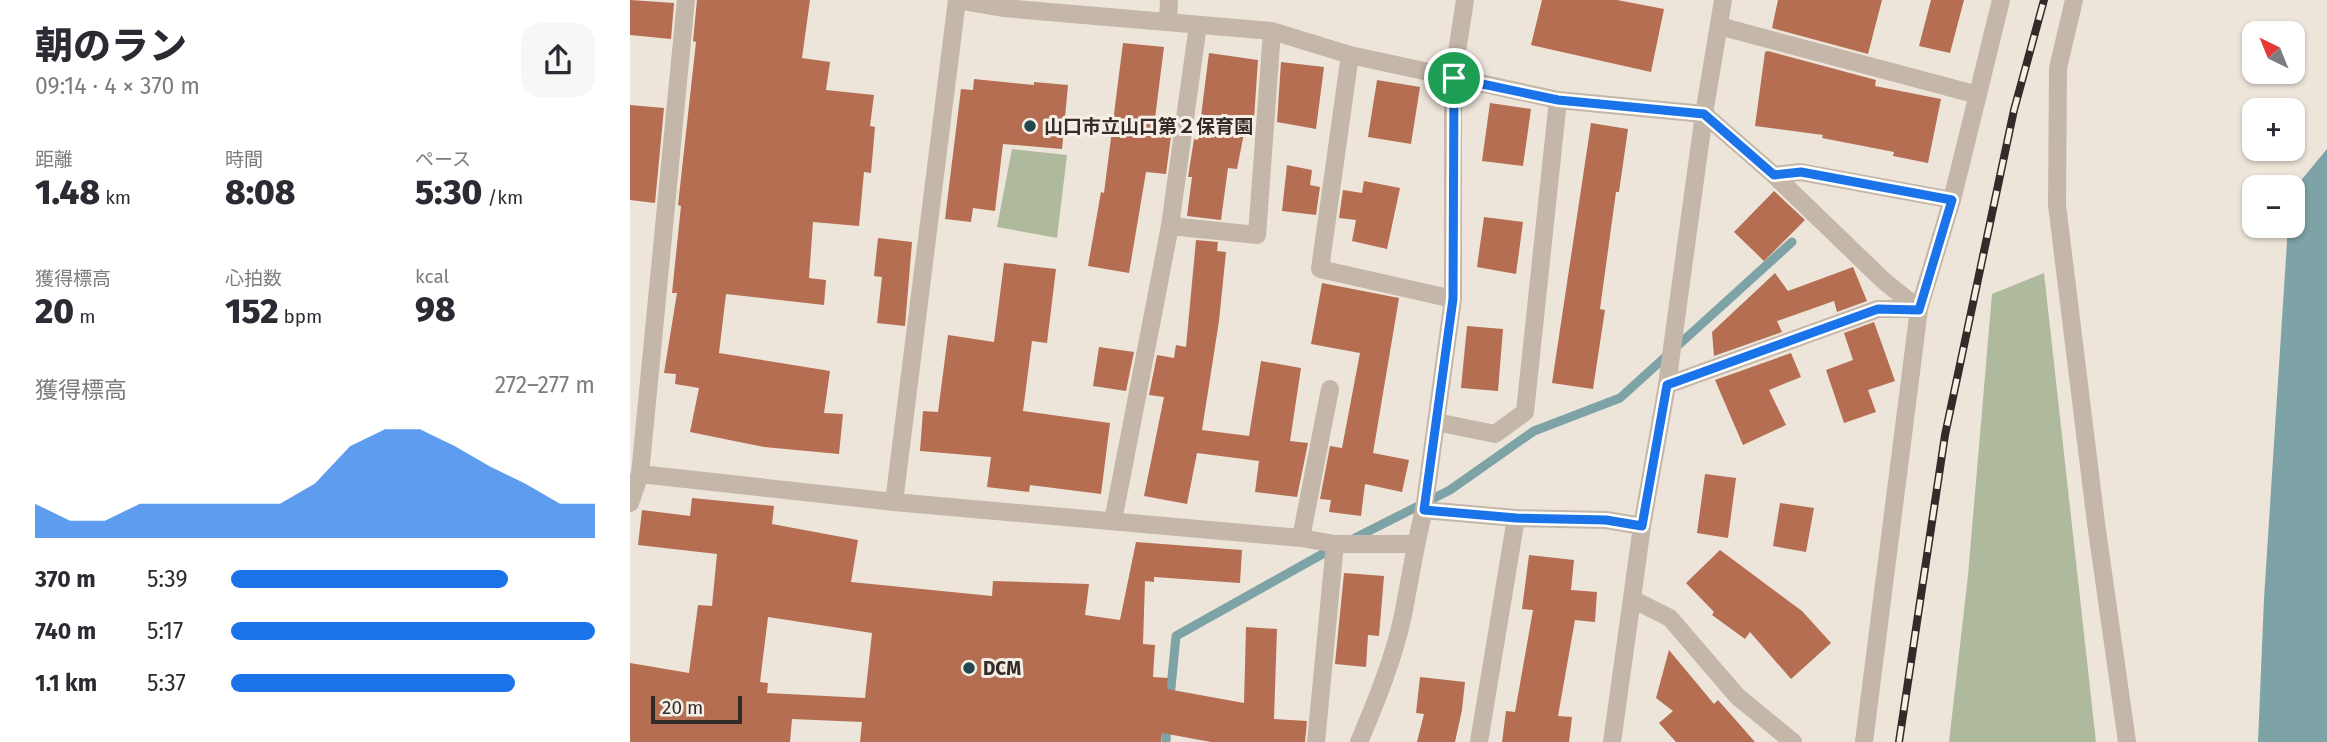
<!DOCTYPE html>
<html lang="ja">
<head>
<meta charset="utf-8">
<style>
	:root { --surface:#fff; --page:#f7f7f7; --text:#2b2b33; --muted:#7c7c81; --accent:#1a73e8 }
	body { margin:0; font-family:"Fira Sans","Noto Sans JP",sans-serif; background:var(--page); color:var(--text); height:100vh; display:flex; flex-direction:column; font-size:26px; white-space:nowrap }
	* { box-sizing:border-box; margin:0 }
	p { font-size:23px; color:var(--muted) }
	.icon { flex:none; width:38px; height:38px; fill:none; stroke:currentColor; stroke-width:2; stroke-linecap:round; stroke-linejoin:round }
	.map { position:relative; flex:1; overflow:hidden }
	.side { display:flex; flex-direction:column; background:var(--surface); width:630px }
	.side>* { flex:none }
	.needle { width:46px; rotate:317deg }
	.buttons { position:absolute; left:1612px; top:21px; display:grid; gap:14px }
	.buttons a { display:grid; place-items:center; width:63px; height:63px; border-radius:14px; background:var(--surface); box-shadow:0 2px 5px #0004; font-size:35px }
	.scale { position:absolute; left:21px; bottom:18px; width:91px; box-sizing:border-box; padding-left:7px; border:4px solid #322b27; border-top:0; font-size:19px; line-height:24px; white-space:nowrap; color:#322b27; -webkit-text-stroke:5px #f6efe6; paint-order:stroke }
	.pin { position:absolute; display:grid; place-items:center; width:60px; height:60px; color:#fff; margin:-30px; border:4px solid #fff; border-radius:50%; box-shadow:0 2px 7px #0007 }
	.round { display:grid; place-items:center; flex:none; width:74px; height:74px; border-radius:21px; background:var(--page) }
	.head { display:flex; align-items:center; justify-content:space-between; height:119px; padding:0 35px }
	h1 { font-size:38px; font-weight:800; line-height:52px }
	.figures { display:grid; grid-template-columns:repeat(3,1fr); gap:10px; height:119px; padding:7px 35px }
	.figures div { display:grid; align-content:center }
	.figures b { font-size:35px; font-weight:800 }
	.figures small { font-size:19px; font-weight:400 }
	.figures p { font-size:19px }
	.chart { height:196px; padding:14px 35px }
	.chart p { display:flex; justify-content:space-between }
	.chart svg { width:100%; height:126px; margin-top:7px; fill:var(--accent); opacity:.7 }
	ul { padding:0 35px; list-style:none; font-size:23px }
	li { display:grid; grid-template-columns:112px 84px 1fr; align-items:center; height:52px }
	li i { height:18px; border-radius:9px; background:var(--accent) }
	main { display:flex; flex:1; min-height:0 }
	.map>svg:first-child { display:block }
	.green { fill:#afba9d }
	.water { fill:#7da3a6 }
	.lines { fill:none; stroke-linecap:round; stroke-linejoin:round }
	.stream { stroke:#7da3a6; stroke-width:9 }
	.building { fill:#b56e51; fill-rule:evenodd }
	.minor { stroke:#c4b6a8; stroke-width:18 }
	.tertiary { stroke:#c4b6a8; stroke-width:18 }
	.rail-casing { stroke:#322b27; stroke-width:8 }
	.rail { stroke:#f6efe6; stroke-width:5; stroke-dasharray:16; stroke-linecap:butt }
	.route-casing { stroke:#fff; stroke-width:14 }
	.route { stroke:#1a73e8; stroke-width:9 }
	.poi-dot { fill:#23484d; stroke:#f6efe6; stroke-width:2.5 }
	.labels { text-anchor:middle; stroke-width:6; stroke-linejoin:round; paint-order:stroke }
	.poi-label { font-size:19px; font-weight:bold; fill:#322b27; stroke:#f6efe6; text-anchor:start }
</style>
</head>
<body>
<main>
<section class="side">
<div class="head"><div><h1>朝のラン</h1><p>09:14 · 4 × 370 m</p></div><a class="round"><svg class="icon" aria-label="share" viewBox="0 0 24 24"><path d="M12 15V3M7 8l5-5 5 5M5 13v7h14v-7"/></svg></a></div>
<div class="figures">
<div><p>距離</p><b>1.48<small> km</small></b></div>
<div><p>時間</p><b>8:08</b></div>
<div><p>ペース</p><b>5:30<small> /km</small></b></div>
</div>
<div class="figures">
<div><p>獲得標高</p><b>20<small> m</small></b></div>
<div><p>心拍数</p><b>152<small> bpm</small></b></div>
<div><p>kcal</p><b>98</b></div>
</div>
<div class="chart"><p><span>獲得標高</span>272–277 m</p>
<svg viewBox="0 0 160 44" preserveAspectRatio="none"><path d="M0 44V32L10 38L20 38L30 32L40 32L50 32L60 32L70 32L80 25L90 12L100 6L110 6L120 12L130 19L140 25L150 32L160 32V44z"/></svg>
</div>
<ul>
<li><b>370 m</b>5:39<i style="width:76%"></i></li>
<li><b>740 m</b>5:17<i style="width:100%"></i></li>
<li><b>1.1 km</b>5:37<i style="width:78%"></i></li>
</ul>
</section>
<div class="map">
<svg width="1697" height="742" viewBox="0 0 1697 742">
	<rect width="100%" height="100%" fill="#ede5da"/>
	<path class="green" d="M 382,149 L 437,155 L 427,238 L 367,227 Z
		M 1414,273 L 1466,742 L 1319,742 L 1338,575 L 1362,294 Z"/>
	<path class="water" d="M 1697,149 L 1697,742 L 1628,742 L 1634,599 L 1658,226 L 1662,226 L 1663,190 Z"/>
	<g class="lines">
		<path class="stream" d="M 721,540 L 820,490 L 904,431 L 990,398 L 1162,242
			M 540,698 L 546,636 L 705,547
			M 536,742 L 537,723"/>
	</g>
	<path class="building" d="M 0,0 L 44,3 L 41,39 L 0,35 Z
		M 67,0 L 180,0 L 172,58 L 200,62 L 196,90 L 244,95 L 240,126 L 245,127 L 241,173 L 234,172 L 229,226 L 183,222 L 179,278 L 196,280 L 194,305 L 96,294 L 89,353 L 200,371 L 194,413 L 213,414 L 209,454 L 134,447 L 60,432 L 69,388 L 45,384 L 46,374 L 34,373 L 47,293 L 42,293 L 51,206 L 48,205 L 66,42 L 63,41 Z
		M 912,0 L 987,0 L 1034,9 L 1021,72 L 901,45 Z
		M 1148,0 L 1252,0 L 1238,54 L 1142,28 Z
		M 1301,0 L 1334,0 L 1320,53 L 1289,46 Z
		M 493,43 L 534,47 L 523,134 L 541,136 L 536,174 L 516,172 L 499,273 L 458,266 L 471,192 L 474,193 Z
		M 1138,51 L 1246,80 L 1245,86 L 1311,99 L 1298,163 L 1263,156 L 1264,152 L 1192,138 L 1193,135 L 1125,126 L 1135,52 Z
		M 579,53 L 628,60 L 624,119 L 617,118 L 607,169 L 598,168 L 591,220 L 557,216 L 562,177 L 558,177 L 564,139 L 568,140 Z
		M 651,62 L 694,67 L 686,129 L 647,122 Z
		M 344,79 L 404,85 L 404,82 L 438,85 L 432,149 L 373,144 L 365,211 L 343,208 L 341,222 L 315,219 L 331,89 L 343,90 Z
		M 747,80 L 790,87 L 781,144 L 738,137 Z
		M 860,103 L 901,109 L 893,166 L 852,161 Z
		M 0,105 L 34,108 L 25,203 L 0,200 Z
		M 961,123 L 998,129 L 989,192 L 986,192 L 970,309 L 975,310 L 963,389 L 922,383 Z
		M 657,165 L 682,170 L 680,185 L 690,187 L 686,215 L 652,211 Z
		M 734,181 L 770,188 L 757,249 L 722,241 L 726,220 L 709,218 L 713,190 L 732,193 Z
		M 1144,191 L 1175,220 L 1134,261 L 1104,232 Z
		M 854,217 L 893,222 L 886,274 L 847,267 Z
		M 248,238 L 282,242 L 275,326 L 247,323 L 252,277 L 244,276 Z
		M 566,240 L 588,242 L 587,251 L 596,252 L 589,321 L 572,430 L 619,436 L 631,361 L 671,368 L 660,441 L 678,443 L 667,497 L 625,492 L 629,461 L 567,453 L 557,504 L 514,496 L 534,397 L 519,395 L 527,355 L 544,358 L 546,345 L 556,347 Z
		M 374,263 L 426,269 L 417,343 L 402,341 L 393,411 L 480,423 L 471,494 L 400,485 L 399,492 L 357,487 L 361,457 L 290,451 L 293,411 L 308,412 L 318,335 L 364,342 Z
		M 1223,267 L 1237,301 L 1207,312 L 1204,301 L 1147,321 L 1152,332 L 1084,356 L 1082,332 L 1145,273 L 1158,291 Z
		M 692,283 L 769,298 L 743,453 L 779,460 L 772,492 L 735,484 L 731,516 L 699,512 L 701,500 L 690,499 L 700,446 L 712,448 L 730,353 L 681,344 Z
		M 1244,322 L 1265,381 L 1238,390 L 1246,412 L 1214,423 L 1196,370 L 1223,360 L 1214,333 Z
		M 837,326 L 873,329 L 868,391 L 831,388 Z
		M 469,347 L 504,352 L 496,391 L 463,386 Z
		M 1161,353 L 1171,377 L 1139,390 L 1156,425 L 1113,445 L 1085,380 Z
		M 1075,474 L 1106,478 L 1098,538 L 1067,533 Z
		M 62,498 L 144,506 L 142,524 L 228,540 L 221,582 L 362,596 L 363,581 L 459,584 L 455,615 L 490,620 L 506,542 L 612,550 L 610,583 L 524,577 L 524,582 L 515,581 L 513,644 L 525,645 L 523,677 L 538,678 L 537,689 L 614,703 L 616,627 L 647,629 L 644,719 L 677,721 L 675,742 L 581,742 L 532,733 L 531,742 L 230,742 L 232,722 L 162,719 L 160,742 L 0,742 L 0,663 L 59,673 L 68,605 L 82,606 L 87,554 L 8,545 L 12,510 L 60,516 ZM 138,617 L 242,633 L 235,698 L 137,693 L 138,683 L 130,682 Z
		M 1150,503 L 1184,508 L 1176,552 L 1143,546 Z
		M 1090,550 L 1172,611 L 1201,643 L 1161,679 L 1120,632 L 1115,639 L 1082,615 L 1084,612 L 1056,583 Z
		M 899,555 L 944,560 L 941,590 L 967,592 L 965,622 L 945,620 L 928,716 L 942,717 L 939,742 L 872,742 L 876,711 L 885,712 L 903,610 L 892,609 Z
		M 714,573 L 754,576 L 749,636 L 738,635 L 736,667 L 705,664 Z
		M 1039,650 L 1084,704 L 1088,700 L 1125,742 L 1046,742 L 1029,723 L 1043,711 L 1026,698 Z
		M 790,677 L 835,682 L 832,710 L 825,742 L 787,742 L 794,714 L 786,713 Z"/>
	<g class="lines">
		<path class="minor" d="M 327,0 L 373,8 L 642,31 L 720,55 L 928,100 L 1074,114 L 1144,175 L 1254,281 L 1289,309 L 1234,742
			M 1444,0 L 1428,68 L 1427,205 L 1466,523 L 1497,742
			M 538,21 L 539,0
			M 1089,26 L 1348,95
			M 720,55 L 690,269 L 823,299
			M 1144,175 L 1170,172 L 1322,200
			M 540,226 L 627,235 L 642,31
			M 1037,385 L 1248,309 L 1289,309 L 1322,200 L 1371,0
			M 806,422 L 865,434 L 895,412 L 928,100
			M 10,474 L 264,502 L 671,538 L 705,544 L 785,544
			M 264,502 L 327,0
			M 0,503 L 10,474 L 56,0
			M 794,510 L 886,518 L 976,520 L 1012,526
			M 483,521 L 540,226 L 568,25
			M 671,538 L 700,389
			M 1002,599 L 1040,618 L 1107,696 L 1163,742
			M 686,742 L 705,544
			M 729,742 C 746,702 764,658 773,615 C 780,580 785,545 794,510 L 823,299 L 823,78 L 835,0
			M 849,742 L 886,518"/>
		<path class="tertiary" d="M 982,742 L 1012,526 L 1037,385 L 1074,114 L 1093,0"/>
		<defs>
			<path id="rail" d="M 1269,742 L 1315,435 L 1384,110 L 1414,0"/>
		</defs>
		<use href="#rail" class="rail-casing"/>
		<use href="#rail" class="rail"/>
	</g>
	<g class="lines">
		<defs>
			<path id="route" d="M 824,78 L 928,100 L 1074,114 L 1144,175 L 1171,172 L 1322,200 L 1289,310 L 1248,309 L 1037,385 L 1012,526 L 976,520 L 886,518 L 794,510 L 823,299 Z"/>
		</defs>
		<use href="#route" class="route-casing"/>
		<use href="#route" class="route"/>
	</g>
	<g class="poi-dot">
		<circle cx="400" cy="126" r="7"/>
		<circle cx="339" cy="668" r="7"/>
	</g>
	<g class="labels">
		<g class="poi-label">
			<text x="414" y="133">山口市立山口第２保育園</text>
			<text x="353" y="675">DCM</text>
		</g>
	</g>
</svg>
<div class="buttons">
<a><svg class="needle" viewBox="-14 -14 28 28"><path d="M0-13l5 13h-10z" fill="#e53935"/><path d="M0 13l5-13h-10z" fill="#7c7c81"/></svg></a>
<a>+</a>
<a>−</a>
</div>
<div class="scale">20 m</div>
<div class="pin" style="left:824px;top:78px;background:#1e9e55"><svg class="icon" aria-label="arrive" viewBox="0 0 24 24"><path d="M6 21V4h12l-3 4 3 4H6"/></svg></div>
</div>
</main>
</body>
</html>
